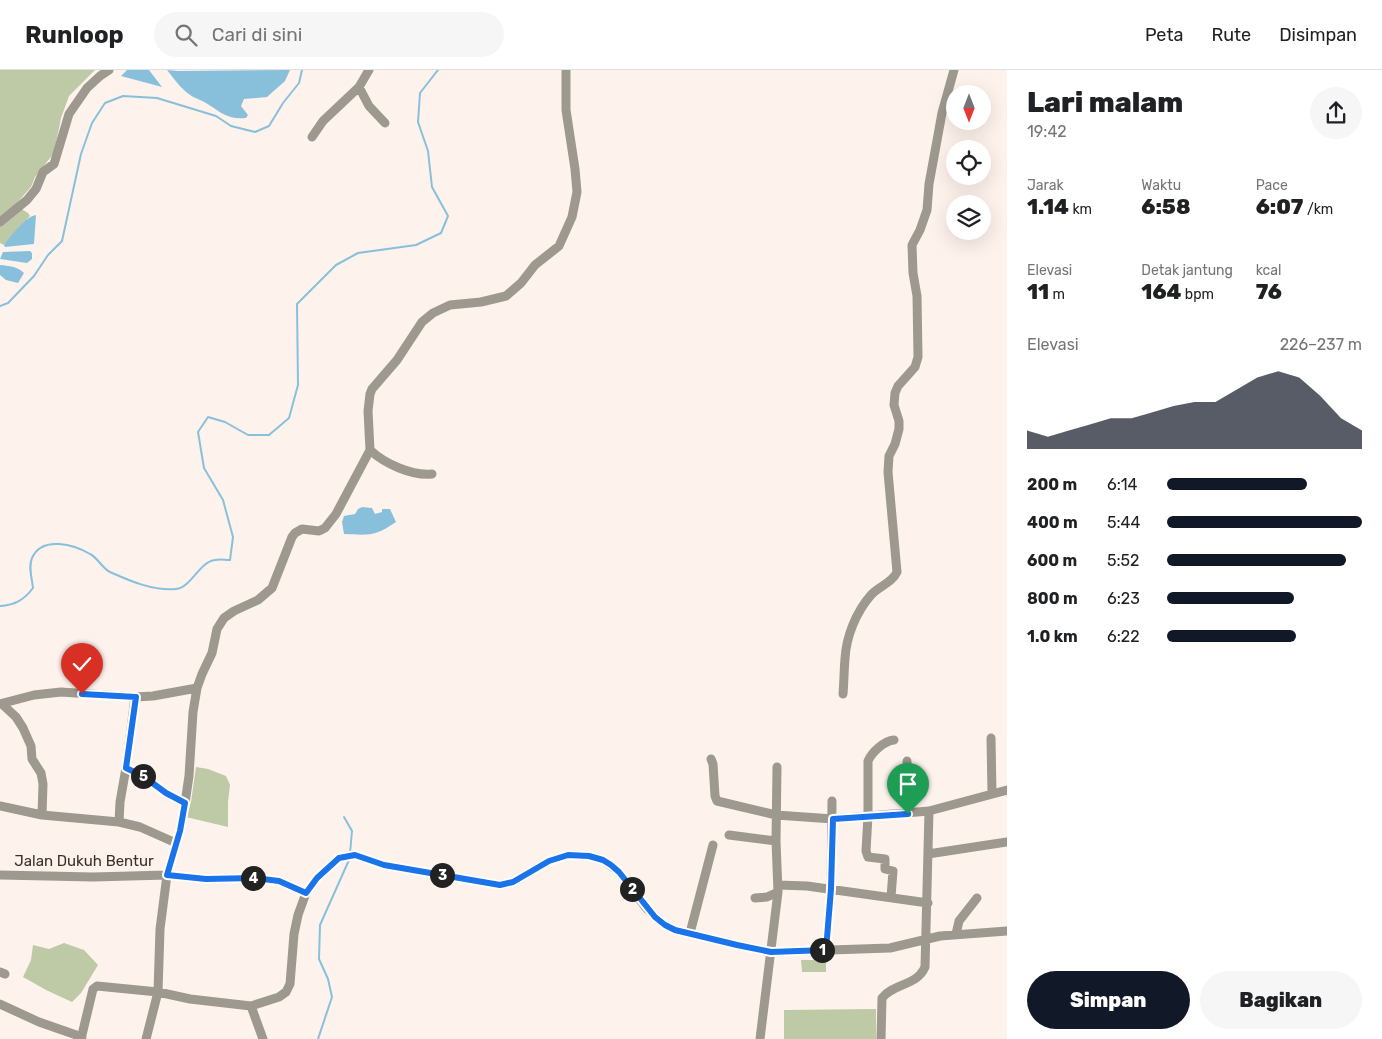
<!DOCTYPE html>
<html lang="id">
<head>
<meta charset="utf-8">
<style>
	:root { --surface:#fff; --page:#f6f6f6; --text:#202124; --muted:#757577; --line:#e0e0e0; --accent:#111827 }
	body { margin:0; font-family:Rubik,sans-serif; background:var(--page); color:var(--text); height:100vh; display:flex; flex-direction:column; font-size:19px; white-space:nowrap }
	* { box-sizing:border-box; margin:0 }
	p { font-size:16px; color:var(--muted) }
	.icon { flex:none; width:28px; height:28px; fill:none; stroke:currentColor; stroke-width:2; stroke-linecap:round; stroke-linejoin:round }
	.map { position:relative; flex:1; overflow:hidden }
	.side { display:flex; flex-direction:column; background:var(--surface); width:375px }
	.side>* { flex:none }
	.needle { width:32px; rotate:180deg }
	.fabs { position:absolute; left:946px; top:15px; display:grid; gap:10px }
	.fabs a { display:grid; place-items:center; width:45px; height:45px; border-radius:50%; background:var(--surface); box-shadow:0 5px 20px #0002; font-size:25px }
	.pin { position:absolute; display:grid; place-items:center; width:42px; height:42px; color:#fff; margin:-51px -21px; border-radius:50% 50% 50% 0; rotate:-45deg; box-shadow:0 0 5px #0007 }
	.pin .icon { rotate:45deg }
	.km { position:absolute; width:25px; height:25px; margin:-12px; border-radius:50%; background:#222; color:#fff; font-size:14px; line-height:25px; text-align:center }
	.round { display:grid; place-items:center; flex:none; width:52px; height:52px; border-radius:26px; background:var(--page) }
	.summary { display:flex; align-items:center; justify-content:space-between; height:85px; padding:0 20px }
	h1 { font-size:28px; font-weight:800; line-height:38px }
	.metrics { display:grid; grid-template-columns:repeat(3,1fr); gap:8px; height:85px; padding:5px 20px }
	.metrics div { display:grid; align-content:center }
	.metrics b { font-size:21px; font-weight:800 }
	.metrics small { font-size:14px; font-weight:400 }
	.metrics p { font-size:14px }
	.chart { height:140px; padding:10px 20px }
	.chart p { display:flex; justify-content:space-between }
	.chart svg { width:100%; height:90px; margin-top:5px; fill:var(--accent); opacity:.7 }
	.primary-button { display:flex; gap:10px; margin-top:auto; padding:10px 20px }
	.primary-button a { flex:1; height:58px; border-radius:30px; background:var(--accent); color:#fff; font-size:20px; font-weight:800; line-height:58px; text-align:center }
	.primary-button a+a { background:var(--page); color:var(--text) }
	ul { padding:0 20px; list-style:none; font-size:16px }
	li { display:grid; grid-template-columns:80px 60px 1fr; align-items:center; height:38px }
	li i { height:12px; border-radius:6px; background:var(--accent) }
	header { display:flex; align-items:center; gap:30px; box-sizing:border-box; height:70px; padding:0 25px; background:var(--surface); border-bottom:1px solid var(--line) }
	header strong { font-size:24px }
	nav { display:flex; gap:28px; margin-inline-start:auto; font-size:18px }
	.search { width:350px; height:45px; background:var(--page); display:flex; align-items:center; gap:12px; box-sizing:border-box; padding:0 18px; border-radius:28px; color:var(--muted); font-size:19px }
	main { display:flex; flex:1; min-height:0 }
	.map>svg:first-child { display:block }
	.green { fill:#bec9a6 }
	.water { fill:#88c0db }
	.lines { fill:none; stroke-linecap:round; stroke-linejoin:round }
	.stream { stroke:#88c0db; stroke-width:2 }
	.minor { stroke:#9d998e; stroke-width:9 }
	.route-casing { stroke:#fff; stroke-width:10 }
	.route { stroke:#1a73e8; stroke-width:6 }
	.labels { text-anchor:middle; stroke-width:5; stroke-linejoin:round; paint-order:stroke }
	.street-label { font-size:15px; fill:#3a302b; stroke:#fef2ed }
</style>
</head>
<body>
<header>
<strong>Runloop</strong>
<div class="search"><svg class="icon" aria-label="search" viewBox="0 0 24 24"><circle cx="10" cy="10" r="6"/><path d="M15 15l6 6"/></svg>Cari di sini</div>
<nav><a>Peta</a><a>Rute</a><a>Disimpan</a></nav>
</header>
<main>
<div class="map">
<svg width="1007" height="969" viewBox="0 0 1007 969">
	<rect width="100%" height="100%" fill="#fef2ed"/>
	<path class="green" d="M 0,0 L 95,0 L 69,26 L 61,48 L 54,83 L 35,107 L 31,117 L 15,135 L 28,143 L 30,146 L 4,175 L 0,173 Z
		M 196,697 L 208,699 L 226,706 L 230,715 L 228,732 L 228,757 L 186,747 L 191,732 Z
		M 64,873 L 84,880 L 98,895 L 81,923 L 72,932 L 46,920 L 23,907 L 31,890 L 33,875 L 49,879 Z
		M 801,890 L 826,890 L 826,902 L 802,902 Z
		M 876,939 L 876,969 L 784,969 L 784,940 Z"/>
	<path class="water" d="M 127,0 L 149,0 L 162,17 L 121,6 Z
		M 167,0 L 178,1 L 290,0 L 285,11 L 267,27 L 244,29 L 241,36 L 248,45 L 246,48 C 227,50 221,42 206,33 C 199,29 191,27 185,21 C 178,15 173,7 167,0 Z
		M 36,145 L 34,174 L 5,177 L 4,175 C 10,167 26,146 36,145 Z
		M 30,181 L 32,183 L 32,189 L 27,193 L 0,189 L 3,182 Z
		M 0,195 C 9,196 17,196 24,203 L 18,213 L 6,210 L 0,205 Z
		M 362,437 L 372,438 L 375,444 L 382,442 L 382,439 L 390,439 L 396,452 C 374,467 369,465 344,464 L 342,452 L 344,446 L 355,444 L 358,439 Z"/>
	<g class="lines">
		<path class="stream" d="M 0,236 L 8,233 L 34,206 L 48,185 L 62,171 L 81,84 L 92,53 L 105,33 L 123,26 L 157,28 L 216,46 L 231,56 L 255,62 L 269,56 L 283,33 L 299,13 L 302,0
			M 0,536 C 15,535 24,530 33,518 C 32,508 28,497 32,488 C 42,465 75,475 90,484 C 98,488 102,498 110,502 C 130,511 153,521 176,519 C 191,518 199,492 215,490 C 219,489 225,490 230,490 L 233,467 L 223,430 L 204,398 L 198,362 L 208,347 L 225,352 L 248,365 L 269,365 L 289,348 L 298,315 L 297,234 L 336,195 L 358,183 L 416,175 L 441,163 L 448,146 L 432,117 L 428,81 L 418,52 L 420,23 L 438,0
			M 344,747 L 352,761 L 350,783
			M 318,969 L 332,927 L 328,909 L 319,889 L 320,855 L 349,790"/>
		<path class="minor" d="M 359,17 L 369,36 L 385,53
			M 312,67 L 323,51 L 359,17 L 369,0
			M 0,152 L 27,130 L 36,119 L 43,102 L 54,94 L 69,44 L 87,18 L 100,6 L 109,0
			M 370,380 C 385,394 412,406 432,404
			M 843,624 C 844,612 844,600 845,589 C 846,567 856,542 871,525 C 879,516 892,513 897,502 L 888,402 L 889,386 L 895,374 L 899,359 L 899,351 L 894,335 L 895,323 L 898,316 L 915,297 L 918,287 L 917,226 L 913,203 L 912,175 L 920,160 L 927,140 L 929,114 L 942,43 L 954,0
			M 0,634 L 34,625 L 61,622 L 135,627 L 153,626 L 197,618
			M 2,634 L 16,647 L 23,658 L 31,676 L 32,689 L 41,703 L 43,714 L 42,745
			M 991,668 L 992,724
			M 711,689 L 713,694 L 715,726 L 717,731 L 776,745 L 833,749 L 929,741 L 1007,720
			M 907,691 L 908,743
			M 126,698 L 143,706 L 166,723 L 185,733
			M 0,736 L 42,745 L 119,752 L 140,757 L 176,773
			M 119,752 L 120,732 L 126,698 L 135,627
			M 729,765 L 776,771
			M 928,784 L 1007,772
			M 0,805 L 93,807 L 167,805 L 206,809 L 254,808 L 279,811 L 306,823
			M 778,815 L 807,816 L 928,833
			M 891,827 L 893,801 L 885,799 L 885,789 L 868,787 L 866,781 L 868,746 L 868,691 C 872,682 884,671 894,670
			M 755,828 L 767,827 L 778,822
			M 690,863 L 713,775
			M 956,864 L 959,851 L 977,828
			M 826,880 L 831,819 L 832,731
			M 0,902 L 5,904
			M 0,934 L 39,952 L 82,967
			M 251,936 L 263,969
			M 81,969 L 93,919 L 97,916 L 158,922 L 190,929 L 251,936 L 279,927 L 286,922 L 290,914 L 294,864 L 298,845 L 306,823 L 317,808 L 339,788 L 355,785 L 384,795 L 500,815 L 513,812 L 549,791 L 568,785 L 589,786 L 603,790 L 619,802 L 647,839 L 665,855 L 675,860 L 737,875 L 771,882 L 890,878 L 940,866 L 1007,861
			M 146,969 L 158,922 L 160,859 L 167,805 L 180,761 L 185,733 L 189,706 L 193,642 L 197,618 L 202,604 L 212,583 L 217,559 L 224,548 L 234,541 L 258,530 L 272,518 L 292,467 L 295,463 L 302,459 L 319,461 L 325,458 L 336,444 L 370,380 L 368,341 L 370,324 L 372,319 L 397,290 L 422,252 L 433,243 L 450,235 L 481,232 L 506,226 L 521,213 L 535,195 L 559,176 L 572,147 L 577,122 L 575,99 L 566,40 L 566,0
			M 760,969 L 778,822 L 776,771 L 777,697
			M 881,969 L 882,928 C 894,913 917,916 925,897 L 929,741"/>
	</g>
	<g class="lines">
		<defs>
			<path id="route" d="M 82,624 L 136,627 L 126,698 L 143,706 L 166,723 L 185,733 L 180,761 L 167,805 L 206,809 L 254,808 L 279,811 L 306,823 L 317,808 L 339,788 L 355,785 L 384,795 L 500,815 L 513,812 L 549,791 L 568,785 L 589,786 L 603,790 L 611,795 L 619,802 L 655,847 L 665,855 L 675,860 L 737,875 L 771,882 L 826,880 L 831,819 L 833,749 L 908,744"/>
		</defs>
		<use href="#route" class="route-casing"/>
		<use href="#route" class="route"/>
	</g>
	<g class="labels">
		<g class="street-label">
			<text x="84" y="796">Jalan Dukuh Bentur</text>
		</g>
	</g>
</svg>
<div class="fabs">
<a><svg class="needle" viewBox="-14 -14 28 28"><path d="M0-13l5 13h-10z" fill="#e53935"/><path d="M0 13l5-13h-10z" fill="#757577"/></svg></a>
<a><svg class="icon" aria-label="locate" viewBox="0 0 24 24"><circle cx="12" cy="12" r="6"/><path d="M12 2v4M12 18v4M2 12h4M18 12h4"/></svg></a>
<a><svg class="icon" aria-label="layers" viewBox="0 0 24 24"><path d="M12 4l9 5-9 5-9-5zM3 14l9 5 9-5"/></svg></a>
</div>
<div class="pin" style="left:908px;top:744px;background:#1e9e55"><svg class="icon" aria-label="arrive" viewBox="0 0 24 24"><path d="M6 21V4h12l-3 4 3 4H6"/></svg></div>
<div class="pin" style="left:82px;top:624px;background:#d93025"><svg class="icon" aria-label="check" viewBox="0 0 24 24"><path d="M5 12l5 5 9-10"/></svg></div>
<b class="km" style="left:822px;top:880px">1</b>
<b class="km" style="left:632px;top:819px">2</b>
<b class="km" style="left:442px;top:805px">3</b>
<b class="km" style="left:253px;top:808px">4</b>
<b class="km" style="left:143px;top:706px">5</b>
</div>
<section class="side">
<div class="summary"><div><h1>Lari malam</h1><p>19:42</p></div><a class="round"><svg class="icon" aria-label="share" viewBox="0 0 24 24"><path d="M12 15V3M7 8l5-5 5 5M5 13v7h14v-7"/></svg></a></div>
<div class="metrics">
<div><p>Jarak</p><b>1.14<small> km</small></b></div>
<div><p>Waktu</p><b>6:58</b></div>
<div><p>Pace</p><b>6:07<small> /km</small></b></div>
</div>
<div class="metrics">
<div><p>Elevasi</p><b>11<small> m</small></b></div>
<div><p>Detak jantung</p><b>164<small> bpm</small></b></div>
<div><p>kcal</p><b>76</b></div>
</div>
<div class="chart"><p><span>Elevasi</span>226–237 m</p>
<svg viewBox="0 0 160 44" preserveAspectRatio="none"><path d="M0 44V35L10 38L20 35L30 32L40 29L50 29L60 26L70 23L80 21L90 21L100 15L110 9L120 6L130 9L140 18L150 29L160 35V44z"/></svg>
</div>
<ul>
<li><b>200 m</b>6:14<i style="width:72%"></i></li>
<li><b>400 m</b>5:44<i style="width:100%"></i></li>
<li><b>600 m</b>5:52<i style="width:92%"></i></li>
<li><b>800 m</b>6:23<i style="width:65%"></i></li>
<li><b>1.0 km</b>6:22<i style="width:66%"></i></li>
</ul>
<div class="primary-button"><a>Simpan</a><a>Bagikan</a></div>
</section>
</main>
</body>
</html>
